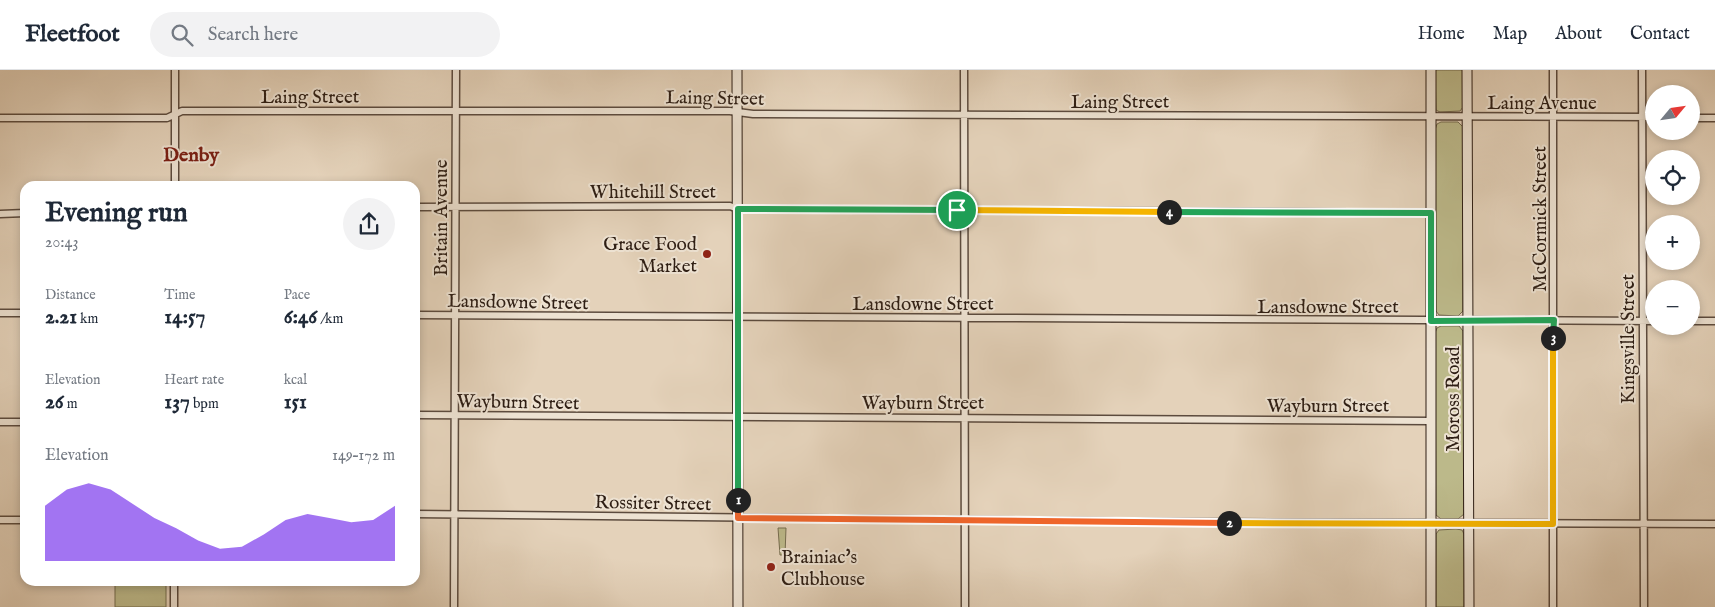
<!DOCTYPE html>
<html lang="en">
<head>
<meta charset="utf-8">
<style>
	:root { --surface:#fff; --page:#f2f2f3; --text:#1f2937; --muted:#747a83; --line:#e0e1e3; --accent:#7c3aed }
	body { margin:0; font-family:"IM FELL English",serif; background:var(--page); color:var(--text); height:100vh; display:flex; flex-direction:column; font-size:19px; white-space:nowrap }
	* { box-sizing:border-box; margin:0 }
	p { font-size:16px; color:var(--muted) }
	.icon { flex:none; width:28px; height:28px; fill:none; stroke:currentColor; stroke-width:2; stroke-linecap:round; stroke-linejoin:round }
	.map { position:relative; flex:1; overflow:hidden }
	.side { position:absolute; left:20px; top:111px; width:400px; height:405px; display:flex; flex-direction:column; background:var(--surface); border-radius:15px; box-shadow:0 2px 8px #0003 }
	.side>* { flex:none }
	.needle { width:32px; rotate:61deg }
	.fabs { position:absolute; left:1645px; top:15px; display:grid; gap:10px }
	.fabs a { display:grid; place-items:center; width:55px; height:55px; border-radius:50%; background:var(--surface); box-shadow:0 2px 8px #0003; font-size:25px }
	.pin { position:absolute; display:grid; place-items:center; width:42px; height:42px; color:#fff; margin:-21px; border:2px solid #fff; border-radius:50%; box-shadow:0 1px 5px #0007 }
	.km { position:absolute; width:25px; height:25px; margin:-12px; border-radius:50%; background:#222; color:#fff; font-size:14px; line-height:25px; text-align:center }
	.round { display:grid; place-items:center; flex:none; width:52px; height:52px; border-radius:26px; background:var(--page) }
	.overview { display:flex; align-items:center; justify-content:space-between; height:85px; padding:0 25px }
	h1 { font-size:28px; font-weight:700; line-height:38px }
	.figures { display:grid; grid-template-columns:repeat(3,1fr); gap:8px; height:85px; padding:5px 25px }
	.figures div { display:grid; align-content:center }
	.figures b { font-size:21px; font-weight:700 }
	.figures small { font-size:14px; font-weight:400 }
	.figures p { font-size:14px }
	.chart { height:140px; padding:10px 25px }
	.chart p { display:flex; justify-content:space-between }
	.chart svg { width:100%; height:90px; margin-top:5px; fill:var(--accent); opacity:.7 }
	header { display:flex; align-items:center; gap:30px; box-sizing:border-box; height:70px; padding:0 25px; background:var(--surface); border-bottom:1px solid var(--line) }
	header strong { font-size:24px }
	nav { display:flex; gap:28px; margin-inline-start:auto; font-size:18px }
	.search { width:350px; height:45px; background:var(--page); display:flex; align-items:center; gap:12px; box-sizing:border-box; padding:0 18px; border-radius:28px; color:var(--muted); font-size:19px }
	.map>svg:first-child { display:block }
	.green { fill:#bcb98a; stroke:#756c4f }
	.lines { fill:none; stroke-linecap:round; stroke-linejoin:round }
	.street-casing { stroke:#5c4b3e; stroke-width:9 }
	.secondary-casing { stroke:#2e1e14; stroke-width:11 }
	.street { stroke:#ede2d2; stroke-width:6 }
	.secondary { stroke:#ede2d2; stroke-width:9 }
	.split-1-casing { stroke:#fff; stroke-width:10 }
	.split-2-casing { stroke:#fff; stroke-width:10 }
	.split-3-casing { stroke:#fff; stroke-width:10 }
	.split-4-casing { stroke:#fff; stroke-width:10 }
	.split-5-casing { stroke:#fff; stroke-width:10 }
	.split-1 { stroke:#22a559; stroke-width:6 }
	.split-2 { stroke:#f0652b; stroke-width:6 }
	.split-3 { stroke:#f5b400; stroke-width:6 }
	.split-4 { stroke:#22a559; stroke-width:6 }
	.split-5 { stroke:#f5b400; stroke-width:6 }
	.poi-dot { fill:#8f2418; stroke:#ede2d2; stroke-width:2 }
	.labels { text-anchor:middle; stroke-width:4; stroke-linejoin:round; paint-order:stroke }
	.street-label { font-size:19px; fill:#2e1e14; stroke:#ede2d2 }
	.poi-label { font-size:19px; fill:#2e1e14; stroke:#ede2d2; text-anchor:end }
	.neighbourhood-label { font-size:20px; font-weight:bold; fill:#7a1f14; stroke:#ede2d2 }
</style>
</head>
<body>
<header>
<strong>Fleetfoot</strong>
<div class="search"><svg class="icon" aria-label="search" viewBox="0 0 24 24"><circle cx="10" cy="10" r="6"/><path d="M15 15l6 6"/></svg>Search here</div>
<nav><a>Home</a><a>Map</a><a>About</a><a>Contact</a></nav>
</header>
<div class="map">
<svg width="1715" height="537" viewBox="0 0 1715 537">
	<rect width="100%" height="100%" fill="#e4d2ba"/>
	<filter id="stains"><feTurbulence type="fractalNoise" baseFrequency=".004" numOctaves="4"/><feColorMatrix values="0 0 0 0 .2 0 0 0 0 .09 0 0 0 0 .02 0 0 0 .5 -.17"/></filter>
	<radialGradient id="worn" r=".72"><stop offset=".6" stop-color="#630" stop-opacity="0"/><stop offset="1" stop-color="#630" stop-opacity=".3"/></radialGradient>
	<path class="green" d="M 1435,0 L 1463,0 L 1463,37 L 1460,41 L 1440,42 L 1436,40 Z
		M 1441,52 L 1458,52 L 1463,57 L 1463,241 L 1458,246 L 1439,245 L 1436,241 L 1435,60 L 1437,54 Z
		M 1441,256 L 1459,256 L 1463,261 L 1464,444 L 1458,449 L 1441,449 L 1436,445 L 1435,263 L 1437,258 Z
		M 778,458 L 786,458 L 785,485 L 780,485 Z
		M 1456,459 L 1462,460 L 1464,464 L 1464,537 L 1436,537 L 1436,464 L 1439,460 Z
		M 115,511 L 166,511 L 166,537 L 115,537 Z"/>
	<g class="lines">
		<defs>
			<path id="street" d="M 964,0 L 965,537
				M 1553,0 L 1553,537
				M 1642,0 L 1644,537
				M 0,48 L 167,48 L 182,41 L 730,41 L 753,44 L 1654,47
				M 1691,48 L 1715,48
				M 175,116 L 175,0
				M 415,137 L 730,136 L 738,139 L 753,139 L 1431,143
				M 0,144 L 25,143
				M 0,243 L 25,243
				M 415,245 L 1654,251
				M 1691,251 L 1715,251
				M 415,345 L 1431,351
				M 0,352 L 25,352
				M 415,444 L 1166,452 L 1715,454
				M 0,450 L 25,450
				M 174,537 L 174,511
				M 454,537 L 456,0"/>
			<path id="secondary" d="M 737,0 L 738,537
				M 1431,0 L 1431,537
				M 1467,0 L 1469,537"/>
		</defs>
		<use href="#street" class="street-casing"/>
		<use href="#secondary" class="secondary-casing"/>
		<use href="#street" class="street"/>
		<use href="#secondary" class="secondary"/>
	</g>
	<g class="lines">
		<defs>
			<path id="split-1" d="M 738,430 L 738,139 L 957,140"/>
			<path id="split-2" d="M 738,430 L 738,448 L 1229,453"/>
			<path id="split-3" d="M 1229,453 L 1553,454 L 1553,268"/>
			<path id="split-4" d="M 1169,142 L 1431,143 L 1431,251 L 1554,250 L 1553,268"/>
			<path id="split-5" d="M 957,140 L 1169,142"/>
		</defs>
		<use href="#split-1" class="split-1-casing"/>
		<use href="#split-2" class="split-2-casing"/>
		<use href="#split-3" class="split-3-casing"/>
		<use href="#split-4" class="split-4-casing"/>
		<use href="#split-5" class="split-5-casing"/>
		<use href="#split-1" class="split-1"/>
		<use href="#split-2" class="split-2"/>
		<use href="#split-3" class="split-3"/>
		<use href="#split-4" class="split-4"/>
		<use href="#split-5" class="split-5"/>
	</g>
	<g class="poi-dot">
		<circle cx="707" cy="184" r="5"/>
		<circle cx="771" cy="497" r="5"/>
	</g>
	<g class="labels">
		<g class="street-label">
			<text x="310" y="33">Laing Street</text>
			<text transform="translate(715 27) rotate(1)" y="7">Laing Street</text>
			<text x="1120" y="38">Laing Street</text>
			<text x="1542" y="39">Laing Avenue</text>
			<text x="653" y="128">Whitehill Street</text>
			<text transform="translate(440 148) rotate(-90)" y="7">Britain Avenue</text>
			<text transform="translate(1539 149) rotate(-90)" y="7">McCormick Street</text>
			<text transform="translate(518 231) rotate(1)" y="7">Lansdowne Street</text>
			<text x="923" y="240">Lansdowne Street</text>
			<text x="1328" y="243">Lansdowne Street</text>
			<text transform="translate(1627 269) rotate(-90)" y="7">Kingsville Street</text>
			<text transform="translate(1452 329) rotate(-90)" y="7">Moross Road</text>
			<text transform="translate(518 331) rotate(1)" y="7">Wayburn Street</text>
			<text x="923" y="339">Wayburn Street</text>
			<text x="1328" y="342">Wayburn Street</text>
			<text transform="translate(653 432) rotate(1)" y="7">Rossiter Street</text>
		</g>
		<g class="poi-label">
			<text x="697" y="180">Grace Food<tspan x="697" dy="22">Market</tspan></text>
			<text x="781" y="493" text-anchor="start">Brainiac's<tspan x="781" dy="22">Clubhouse</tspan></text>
		</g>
		<g class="neighbourhood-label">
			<text x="191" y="91">Denby</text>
		</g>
	</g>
	<rect width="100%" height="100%" filter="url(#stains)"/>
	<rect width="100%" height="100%" fill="url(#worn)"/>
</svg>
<div class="fabs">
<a><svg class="needle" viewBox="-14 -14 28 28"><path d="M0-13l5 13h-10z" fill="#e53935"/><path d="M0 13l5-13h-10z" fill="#747a83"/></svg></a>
<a><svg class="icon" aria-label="locate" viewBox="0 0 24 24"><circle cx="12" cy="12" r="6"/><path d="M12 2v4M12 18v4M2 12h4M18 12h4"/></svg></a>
<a>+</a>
<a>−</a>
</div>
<div class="pin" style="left:957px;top:140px;background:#1e9e55"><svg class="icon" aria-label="arrive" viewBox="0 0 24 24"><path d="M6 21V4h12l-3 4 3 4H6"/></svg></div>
<b class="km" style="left:738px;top:430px">1</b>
<b class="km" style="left:1229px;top:453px">2</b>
<b class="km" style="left:1553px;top:268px">3</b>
<b class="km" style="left:1169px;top:142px">4</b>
<section class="side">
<div class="overview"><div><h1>Evening run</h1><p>20:43</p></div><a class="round"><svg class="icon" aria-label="share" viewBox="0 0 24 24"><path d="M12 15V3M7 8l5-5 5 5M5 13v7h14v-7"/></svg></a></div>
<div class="figures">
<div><p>Distance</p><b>2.21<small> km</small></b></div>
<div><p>Time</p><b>14:57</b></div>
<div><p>Pace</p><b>6:46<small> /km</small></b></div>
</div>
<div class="figures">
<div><p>Elevation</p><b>26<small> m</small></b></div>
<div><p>Heart rate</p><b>137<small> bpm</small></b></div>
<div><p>kcal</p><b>151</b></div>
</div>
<div class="chart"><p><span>Elevation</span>149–172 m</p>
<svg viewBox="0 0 160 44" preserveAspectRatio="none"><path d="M0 44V17L10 9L20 6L30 9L40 16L50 23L60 28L70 34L80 38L90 37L100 31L110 24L120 21L130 23L140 25L150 24L160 17V44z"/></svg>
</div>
</section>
</div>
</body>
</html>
